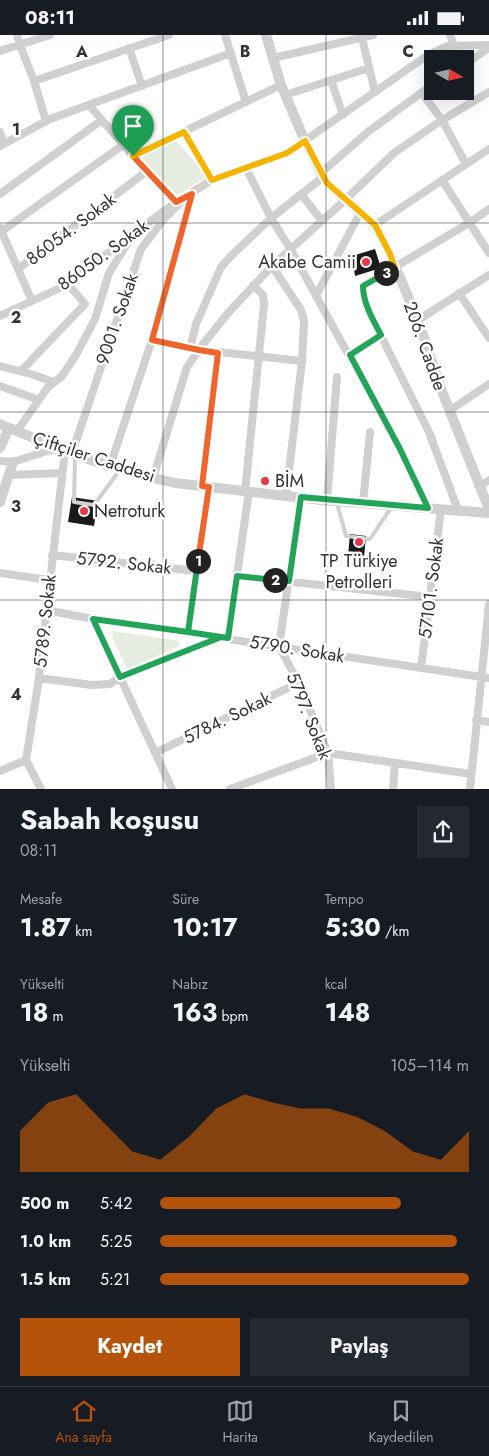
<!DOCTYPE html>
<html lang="tr">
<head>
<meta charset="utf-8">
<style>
	:root { --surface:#171b24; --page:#242831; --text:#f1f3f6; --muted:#9ea1a6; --line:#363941; --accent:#b45309 }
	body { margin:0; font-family:Jost,sans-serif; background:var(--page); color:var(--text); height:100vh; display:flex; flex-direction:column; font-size:19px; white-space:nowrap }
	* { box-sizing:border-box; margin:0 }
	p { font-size:16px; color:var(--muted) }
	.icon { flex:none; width:28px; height:28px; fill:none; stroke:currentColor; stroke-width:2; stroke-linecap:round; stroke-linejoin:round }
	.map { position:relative; height:754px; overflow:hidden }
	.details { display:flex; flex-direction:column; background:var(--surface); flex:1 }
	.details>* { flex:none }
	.needle { width:32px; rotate:99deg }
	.tools { position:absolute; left:424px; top:15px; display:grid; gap:10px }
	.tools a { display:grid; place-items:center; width:50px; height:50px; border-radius:0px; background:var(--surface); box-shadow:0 5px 20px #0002; font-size:25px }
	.pin { position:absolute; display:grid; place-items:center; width:42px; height:42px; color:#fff; margin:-51px -21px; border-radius:50% 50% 50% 0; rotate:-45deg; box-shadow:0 0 5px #0007 }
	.pin .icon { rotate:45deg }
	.km { position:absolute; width:25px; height:25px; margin:-12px; border-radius:50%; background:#222; color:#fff; font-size:14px; line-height:25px; text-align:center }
	.round { display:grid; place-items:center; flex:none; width:52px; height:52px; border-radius:0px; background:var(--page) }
	.summary { display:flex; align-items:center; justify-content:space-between; height:85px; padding:0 20px }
	h1 { font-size:28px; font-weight:700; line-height:38px }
	.stats { display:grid; grid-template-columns:repeat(3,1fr); gap:8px; height:85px; padding:5px 20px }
	.stats div { display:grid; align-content:center }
	.stats b { font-size:25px; font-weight:700 }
	.stats small { font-size:14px; font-weight:400 }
	.stats p { font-size:14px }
	.chart { height:140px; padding:10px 20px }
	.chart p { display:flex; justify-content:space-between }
	.chart svg { width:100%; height:90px; margin-top:5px; fill:var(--accent); opacity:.7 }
	.cta { display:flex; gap:10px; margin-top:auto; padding:10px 20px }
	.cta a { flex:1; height:58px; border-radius:0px; background:var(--accent); color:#fff; font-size:20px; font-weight:700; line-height:58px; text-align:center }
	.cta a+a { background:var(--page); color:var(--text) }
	ul { padding:0 20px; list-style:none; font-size:16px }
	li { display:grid; grid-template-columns:80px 60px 1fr; align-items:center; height:38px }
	li i { height:12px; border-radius:6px; background:var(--accent) }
	.status { display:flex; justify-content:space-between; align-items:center; height:35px; padding:0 25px; background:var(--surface); direction:ltr }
	.status svg { height:14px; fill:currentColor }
	.dock { display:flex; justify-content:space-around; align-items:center; height:70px; border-top:1px solid var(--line); background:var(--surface); font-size:14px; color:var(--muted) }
	.dock a { display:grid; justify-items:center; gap:2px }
	.dock .on { color:var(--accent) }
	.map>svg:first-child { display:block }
	.green { fill:#e6ecdf }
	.building { fill:#1a1a1a }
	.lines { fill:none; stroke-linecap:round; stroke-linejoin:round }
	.service { stroke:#d0d0d0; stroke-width:4 }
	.minor { stroke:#d0d0d0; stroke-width:8 }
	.tertiary { stroke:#d0d0d0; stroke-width:10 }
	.split-1-casing { stroke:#fff; stroke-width:10 }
	.split-2-casing { stroke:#fff; stroke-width:10 }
	.split-3-casing { stroke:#fff; stroke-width:10 }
	.split-4-casing { stroke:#fff; stroke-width:10 }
	.split-1 { stroke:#f0652b; stroke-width:6 }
	.split-2 { stroke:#22a559; stroke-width:6 }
	.split-3 { stroke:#22a559; stroke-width:6 }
	.split-4 { stroke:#f5b400; stroke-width:6 }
	.grid { fill:none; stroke:#333; stroke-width:1; stroke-opacity:0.55 }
	.poi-dot { fill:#e63946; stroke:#fff; stroke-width:2 }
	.labels { text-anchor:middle; stroke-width:5; stroke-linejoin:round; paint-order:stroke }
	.street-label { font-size:18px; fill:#333; stroke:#fff }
	.poi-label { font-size:18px; fill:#333; stroke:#fff; text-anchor:start }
	.grid-label { font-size:16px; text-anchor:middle; font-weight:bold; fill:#333; stroke:#fff; stroke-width:5; stroke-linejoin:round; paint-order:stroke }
</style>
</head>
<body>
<div class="status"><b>08:11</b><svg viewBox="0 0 49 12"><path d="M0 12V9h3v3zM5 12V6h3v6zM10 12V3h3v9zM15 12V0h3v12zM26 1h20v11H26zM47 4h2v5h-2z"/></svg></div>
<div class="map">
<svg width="489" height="754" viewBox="0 0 489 754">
	<rect width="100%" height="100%" fill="#fff"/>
	<path class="green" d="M 176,106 L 208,141 L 177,160 L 141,122 Z
		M 113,596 L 179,606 L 180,611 L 127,634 L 112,602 Z"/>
	<path class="building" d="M 375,214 L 381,233 L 355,241 L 352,221 Z
		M 72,462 L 98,466 L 94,491 L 68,487 Z
		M 350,499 L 366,501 L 364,523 L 348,521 Z"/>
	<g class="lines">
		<path class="service" d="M 75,422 L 74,467 L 94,470 L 119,436
			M 337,468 L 346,501 L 370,504 L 391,473"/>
		<path class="minor" d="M 17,0 L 20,10 L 34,46 L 46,86
			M 225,0 L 246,67
			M 450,0 L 454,11
			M 362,3 L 375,57
			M 129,13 L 142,51
			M 0,16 L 50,0
			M 273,23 L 373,0
			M 465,29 L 489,13
			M 331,45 L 343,80
			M 34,46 L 169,0
			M 422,58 L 442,85 L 466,129
			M 285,60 L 369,33
			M 89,70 L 133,121 L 176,167 L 212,145 L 287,118 L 428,20 L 448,11 L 489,10
			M 0,97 L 4,109
			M 184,97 L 212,145
			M 0,111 L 50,84 L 231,18
			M 133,121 L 281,50
			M 246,133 L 271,183 L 291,215 L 400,414 L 428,473
			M 321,138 L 369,96 L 432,50
			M 442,145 L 489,218
			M 0,159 L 102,85
			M 301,159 L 322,186
			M 375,190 L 489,114
			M 0,193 L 32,266
			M 2,196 L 123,110
			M 272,231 L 301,275 L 304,286 L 302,326 L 286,461
			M 18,234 L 147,136
			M 459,258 L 489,303
			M 316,261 L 360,178
			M 0,281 L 62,252 L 175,168
			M 418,285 L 489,240
			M 152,305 L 199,315 L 302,326
			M 190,314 L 196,289 L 221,232 L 231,221 L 271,183 L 323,142
			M 350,321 L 381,300
			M 0,331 L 31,339 L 54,347
			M 21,336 L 85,269 L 67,248
			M 0,351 L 39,365
			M 449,376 L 489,349
			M 17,396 L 48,352 L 62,341 L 76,320 L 95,284 L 109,238 L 135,196
			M 72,418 L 141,214 L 163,185 L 182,166
			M 0,426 L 13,427 L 50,415 L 65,416 L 39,643 L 26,725 L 41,754
			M 110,431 L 152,305 L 192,159
			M 9,440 L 62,438
			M 153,443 L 187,332 L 203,309 L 229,277 L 272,231 L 345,165 L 394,118 L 439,87 L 489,57
			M 202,451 L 218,318
			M 480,451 L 489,445
			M 245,456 L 264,270 L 263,260 L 253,250
			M 301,462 L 279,611 L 300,651 L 328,718 L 331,754
			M 327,465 L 337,342
			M 363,468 L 370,397
			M 458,475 L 429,397 L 370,279 L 363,257 L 363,251 L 469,188 L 489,174
			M 52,520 L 196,536
			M 0,538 L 49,545
			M 237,541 L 430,562
			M 46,575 L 93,584 L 489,643
			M 93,584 L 172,754
			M 188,597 L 209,452
			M 228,603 L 249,456
			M 421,633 L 441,474
			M 39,643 L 92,650 L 110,649 L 120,642 L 219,603
			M 476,685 L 489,687
			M 155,718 L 298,648
			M 0,736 L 26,725
			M 230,754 L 328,718 L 471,739
			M 393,754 L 395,728
			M 470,754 L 489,569"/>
		<path class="tertiary" d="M 266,0 L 281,50 L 305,106 L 321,138 L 327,148 L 375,190 L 390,219 L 418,285 L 441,354 L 489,474
			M 0,389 L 75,420 L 136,439 L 175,448 L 321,465 L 489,478
			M 0,413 L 9,393
			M 0,467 L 13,427"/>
	</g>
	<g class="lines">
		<defs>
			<path id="split-1" d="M 133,121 L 176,167 L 192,159 L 152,305 L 199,315 L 218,318 L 202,451 L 209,452 L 198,526"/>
			<path id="split-2" d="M 198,526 L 188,597 L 221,602 L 120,642 L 93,584 L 188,597 C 201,599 214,601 228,603 L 237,541 L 275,545"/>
			<path id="split-3" d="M 275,545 L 289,546 L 301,462 L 428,473 L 400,414 L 350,320 L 381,300 C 373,285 363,268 363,251 L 386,238"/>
			<path id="split-4" d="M 133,121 L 184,97 L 212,145 L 287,118 L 305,106 L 327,148 L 375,190 L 390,219 L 395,233 L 386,238"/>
		</defs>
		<use href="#split-1" class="split-1-casing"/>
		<use href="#split-2" class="split-2-casing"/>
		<use href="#split-3" class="split-3-casing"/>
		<use href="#split-4" class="split-4-casing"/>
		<use href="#split-1" class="split-1"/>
		<use href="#split-2" class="split-2"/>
		<use href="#split-3" class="split-3"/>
		<use href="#split-4" class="split-4"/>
	</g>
	<path class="grid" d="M 163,0 L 163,754M 326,0 L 326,754M 0,188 L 489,188M 0,377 L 489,377M 0,565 L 489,565"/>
	<g class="poi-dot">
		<circle cx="366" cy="227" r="5"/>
		<circle cx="265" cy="446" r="5"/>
		<circle cx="84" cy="476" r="5"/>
		<circle cx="359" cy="507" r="5"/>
	</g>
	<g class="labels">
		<g class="street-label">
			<text transform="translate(71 194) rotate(-37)" y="6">86054. Sokak</text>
			<text transform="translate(103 220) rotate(-36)" y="6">86050. Sokak</text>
			<text transform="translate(117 284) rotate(-71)" y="6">9001. Sokak</text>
			<text transform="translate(425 311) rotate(70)" y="6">206. Cadde</text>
			<text transform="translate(94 422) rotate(18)" y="6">Çiftçiler Caddesi</text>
			<text transform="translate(124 528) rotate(6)" y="6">5792. Sokak</text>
			<text transform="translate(431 553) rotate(-83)" y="6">57101. Sokak</text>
			<text transform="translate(45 586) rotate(-84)" y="6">5789. Sokak</text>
			<text transform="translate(297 614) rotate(9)" y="6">5790. Sokak</text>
			<text transform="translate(309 681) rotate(68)" y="6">5797. Sokak</text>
			<text transform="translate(227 683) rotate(-26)" y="6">5784. Sokak</text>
		</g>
		<g class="poi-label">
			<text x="356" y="233" text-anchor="end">Akabe Camii</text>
			<text x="275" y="452">BİM</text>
			<text x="94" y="482">Netroturk</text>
			<text x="359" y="532" text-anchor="middle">TP Türkiye<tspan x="359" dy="21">Petrolleri</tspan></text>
		</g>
	</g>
	<g class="grid-label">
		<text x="82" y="22">A</text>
		<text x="245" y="22">B</text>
		<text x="408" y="22">C</text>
		<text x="16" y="100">1</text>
		<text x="16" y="288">2</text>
		<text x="16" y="477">3</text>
		<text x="16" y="665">4</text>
	</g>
</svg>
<div class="tools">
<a><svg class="needle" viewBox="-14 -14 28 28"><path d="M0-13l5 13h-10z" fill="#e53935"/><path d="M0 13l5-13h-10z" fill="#9ea1a6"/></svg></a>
</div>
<div class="pin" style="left:133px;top:121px;background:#1e9e55"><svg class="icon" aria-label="arrive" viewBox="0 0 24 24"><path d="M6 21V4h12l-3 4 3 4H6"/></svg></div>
<b class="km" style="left:198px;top:526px">1</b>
<b class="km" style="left:275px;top:545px">2</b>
<b class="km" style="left:386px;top:238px">3</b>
</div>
<section class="details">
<div class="summary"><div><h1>Sabah koşusu</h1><p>08:11</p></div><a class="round"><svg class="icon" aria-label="share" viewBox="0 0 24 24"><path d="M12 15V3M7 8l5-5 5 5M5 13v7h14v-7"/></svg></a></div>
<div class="stats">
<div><p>Mesafe</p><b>1.87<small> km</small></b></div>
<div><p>Süre</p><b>10:17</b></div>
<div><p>Tempo</p><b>5:30<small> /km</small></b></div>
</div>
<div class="stats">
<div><p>Yükselti</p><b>18<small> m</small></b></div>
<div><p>Nabız</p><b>163<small> bpm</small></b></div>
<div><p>kcal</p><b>148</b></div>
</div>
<div class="chart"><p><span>Yükselti</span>105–114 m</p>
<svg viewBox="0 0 160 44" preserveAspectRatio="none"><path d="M0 44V24L10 10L20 6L30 20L40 34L50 38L60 27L70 13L80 6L90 10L100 13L110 13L120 17L130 24L140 34L150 38L160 24V44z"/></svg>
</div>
<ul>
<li><b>500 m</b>5:42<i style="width:78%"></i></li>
<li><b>1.0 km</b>5:25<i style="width:96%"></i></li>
<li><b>1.5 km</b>5:21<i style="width:100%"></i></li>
</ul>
<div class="cta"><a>Kaydet</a><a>Paylaş</a></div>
</section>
<nav class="dock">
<a class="on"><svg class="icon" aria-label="home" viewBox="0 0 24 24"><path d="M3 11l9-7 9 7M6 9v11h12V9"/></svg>Ana sayfa</a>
<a><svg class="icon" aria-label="map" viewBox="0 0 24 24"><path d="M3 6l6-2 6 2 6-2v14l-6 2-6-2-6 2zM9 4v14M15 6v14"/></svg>Harita</a>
<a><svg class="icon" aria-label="saved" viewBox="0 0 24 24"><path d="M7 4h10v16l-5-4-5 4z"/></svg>Kaydedilen</a>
</nav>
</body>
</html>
